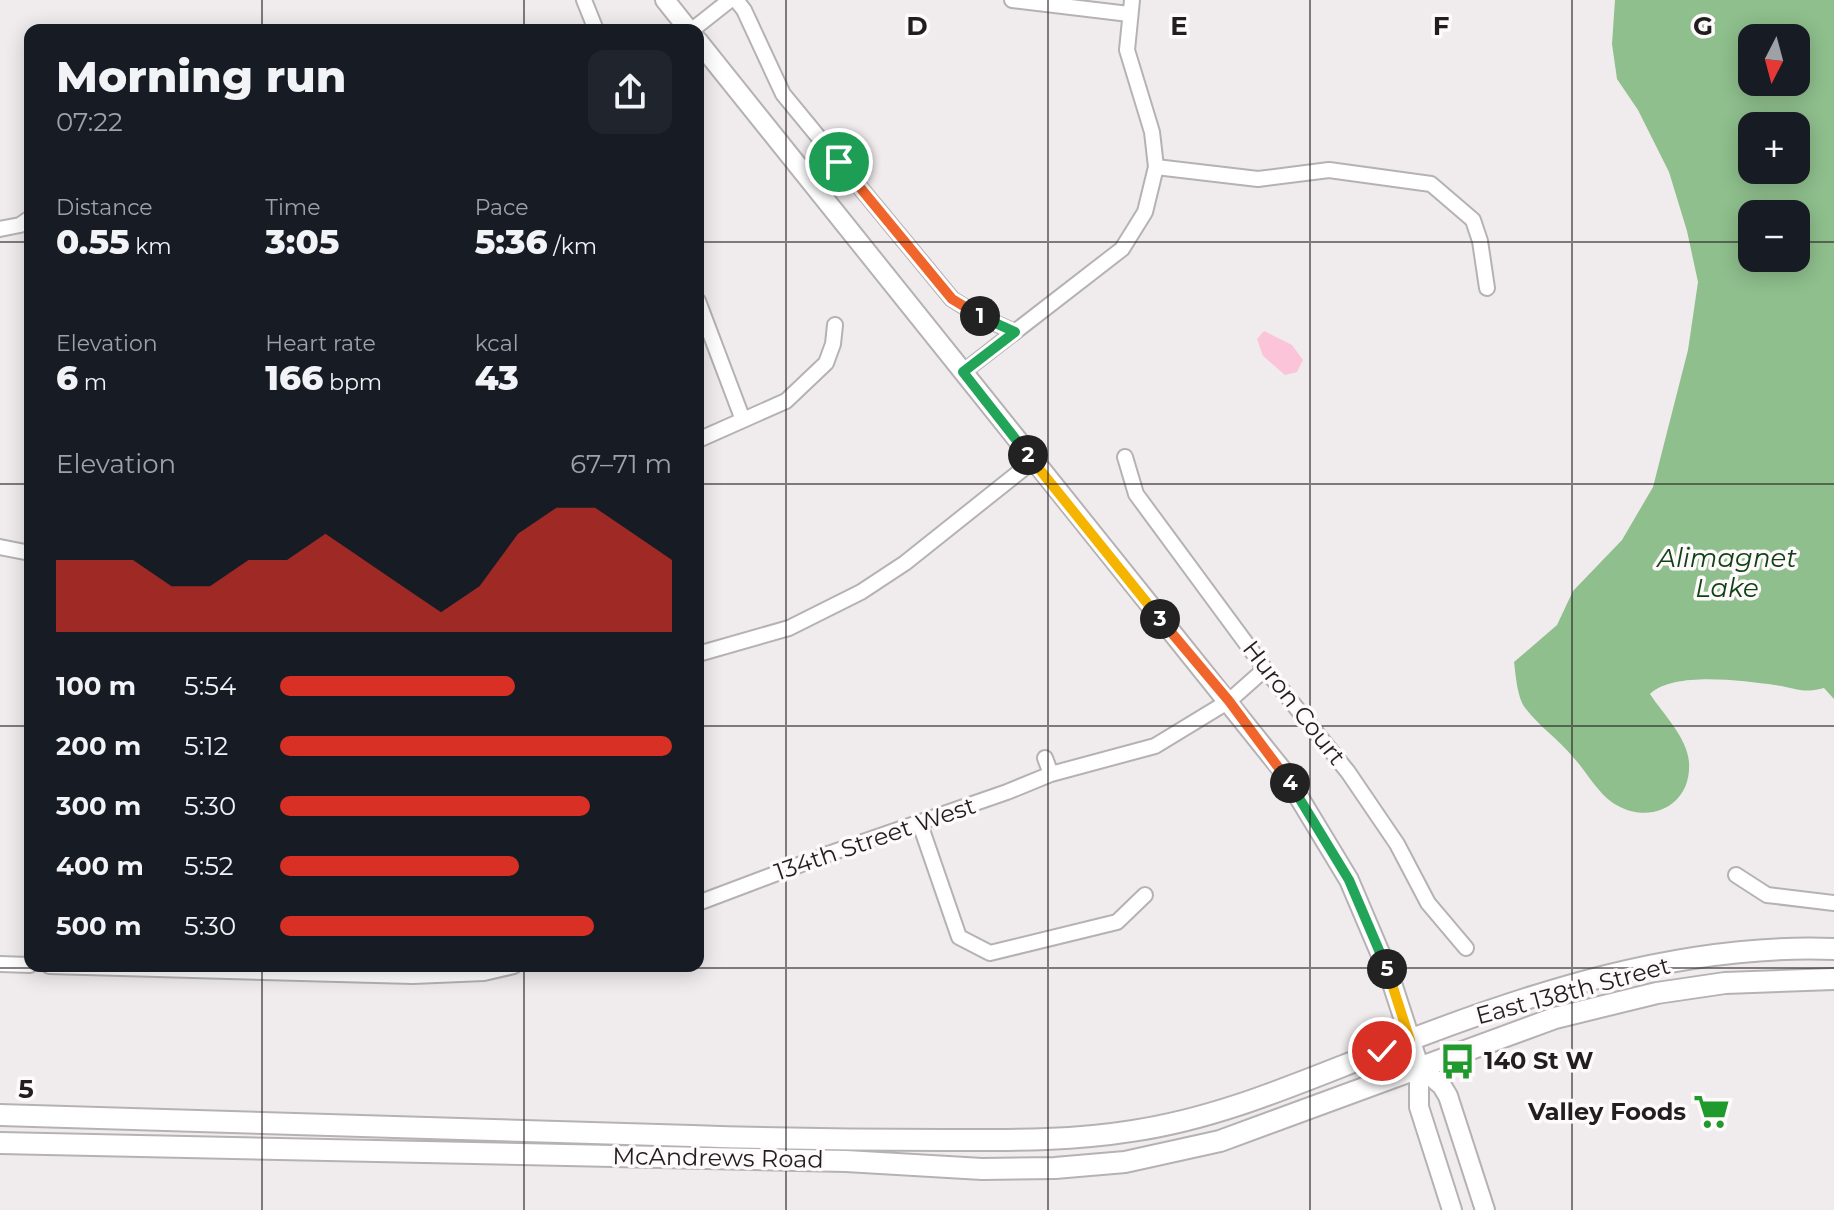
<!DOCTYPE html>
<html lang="en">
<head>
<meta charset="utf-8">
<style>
	:root { --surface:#171b24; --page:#20242c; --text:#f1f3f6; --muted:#9ea1a6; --accent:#d93025 }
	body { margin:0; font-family:Montserrat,sans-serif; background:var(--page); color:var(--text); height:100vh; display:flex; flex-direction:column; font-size:30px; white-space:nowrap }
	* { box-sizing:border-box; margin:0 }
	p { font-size:26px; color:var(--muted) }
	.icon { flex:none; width:44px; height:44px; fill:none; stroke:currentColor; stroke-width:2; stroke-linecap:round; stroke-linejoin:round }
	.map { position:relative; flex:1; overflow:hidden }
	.panel { position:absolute; left:24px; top:24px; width:680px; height:948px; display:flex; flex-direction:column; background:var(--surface); border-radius:16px; box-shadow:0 4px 20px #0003 }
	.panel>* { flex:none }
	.needle { width:52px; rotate:186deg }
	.tools { position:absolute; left:1738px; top:24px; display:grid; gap:16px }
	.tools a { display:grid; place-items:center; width:72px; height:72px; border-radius:16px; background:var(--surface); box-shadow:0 4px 20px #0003; font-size:40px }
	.pin { position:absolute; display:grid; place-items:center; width:68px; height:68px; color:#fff; margin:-34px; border:4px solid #fff; border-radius:50%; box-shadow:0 2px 8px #0007 }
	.km { position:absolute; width:40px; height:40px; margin:-20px; border-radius:50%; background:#222; color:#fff; font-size:22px; line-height:40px; text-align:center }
	.round { display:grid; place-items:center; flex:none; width:84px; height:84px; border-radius:16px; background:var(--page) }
	.overview { display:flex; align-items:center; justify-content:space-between; height:136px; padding:0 32px }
	h1 { font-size:44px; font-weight:800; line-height:60px }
	.figures { display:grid; grid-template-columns:repeat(3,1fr); gap:12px; height:136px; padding:8px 32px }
	.figures div { display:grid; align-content:center }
	.figures b { font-size:34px; font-weight:800 }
	.figures small { font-size:22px; font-weight:400 }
	.figures p { font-size:22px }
	.chart { height:224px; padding:16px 32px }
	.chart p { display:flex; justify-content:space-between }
	.chart svg { width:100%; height:144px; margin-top:8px; fill:var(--accent); opacity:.7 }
	ul { padding:0 32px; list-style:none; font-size:26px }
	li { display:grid; grid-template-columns:128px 96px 1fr; align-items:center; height:60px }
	li i { height:20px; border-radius:10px; background:var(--accent) }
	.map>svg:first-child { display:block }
	.green { fill:#fbc4d9 }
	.water { fill:#8fbf8d; fill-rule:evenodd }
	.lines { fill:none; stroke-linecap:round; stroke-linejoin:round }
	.minor-casing { stroke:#b6b2b3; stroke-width:18 }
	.tertiary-casing { stroke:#b6b2b3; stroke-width:22 }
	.secondary-casing { stroke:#b6b2b3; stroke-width:24 }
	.minor { stroke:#fff; stroke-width:14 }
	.tertiary { stroke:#fff; stroke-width:18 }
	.secondary { stroke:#fff; stroke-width:20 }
	.split-1-casing { stroke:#fff; stroke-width:16 }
	.split-2-casing { stroke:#fff; stroke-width:16 }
	.split-3-casing { stroke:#fff; stroke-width:16 }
	.split-4-casing { stroke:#fff; stroke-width:16 }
	.split-5-casing { stroke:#fff; stroke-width:16 }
	.split-6-casing { stroke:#fff; stroke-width:16 }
	.split-1 { stroke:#f0652b; stroke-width:10 }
	.split-2 { stroke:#22a559; stroke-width:10 }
	.split-3 { stroke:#f5b400; stroke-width:10 }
	.split-4 { stroke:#f0652b; stroke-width:10 }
	.split-5 { stroke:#22a559; stroke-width:10 }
	.split-6 { stroke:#f5b400; stroke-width:10 }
	.grid { fill:none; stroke:#201e1f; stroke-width:2; stroke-opacity:0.55 }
	.labels { text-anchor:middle; stroke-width:7; stroke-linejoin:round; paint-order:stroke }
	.street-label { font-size:24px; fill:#201e1f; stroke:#fef9fb }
	.poi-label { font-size:24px; font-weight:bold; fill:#201e1f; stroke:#fef9fb; text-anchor:start }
	.water-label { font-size:26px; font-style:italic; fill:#0f4212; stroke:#fef9fb }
	.grid-label { font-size:26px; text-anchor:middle; font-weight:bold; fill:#201e1f; stroke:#fef9fb; stroke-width:7; stroke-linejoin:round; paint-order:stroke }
</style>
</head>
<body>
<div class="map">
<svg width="1834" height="1210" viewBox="0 0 1834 1210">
	<rect width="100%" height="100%" fill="#f0eced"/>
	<path class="green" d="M 1264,331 L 1292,345 L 1303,360 L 1297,372 L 1285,375 L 1263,356 L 1257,339 Z"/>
	<path class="water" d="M 1615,0 L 1834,0 L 1834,699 L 1824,688 C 1801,694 1797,688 1775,685 C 1742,681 1675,671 1650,694 C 1663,714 1687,737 1689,762 C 1692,807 1648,826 1613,803 C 1597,792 1586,771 1573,757 C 1559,740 1539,726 1526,709 C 1517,698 1516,676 1514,662 L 1557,625 L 1573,591 L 1622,540 L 1653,487 L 1688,350 L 1698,282 L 1687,231 L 1669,172 L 1638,110 L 1617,79 L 1612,44 ZM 1752,38 L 1796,38 L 1796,82 L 1752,82 ZM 1752,126 L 1796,126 L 1796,170 L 1752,170 ZM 1752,214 L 1796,214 L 1796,258 L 1752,258 Z"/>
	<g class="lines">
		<defs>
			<path id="minor" d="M 584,0 L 596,30
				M 736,0 L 744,10 L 783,94 L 952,299 L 979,316 L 1015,332
				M 1012,0 L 1129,14
				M 692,30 L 730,0
				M 1156,167 L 1258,179 L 1329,170 L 1431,184 L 1473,220 L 1480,241 L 1487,288
				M 0,229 L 20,225 L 30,218
				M 698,301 L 743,420
				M 963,372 L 1122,249 L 1145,212 L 1156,167 L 1152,132 L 1127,50 L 1132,0
				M 698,440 L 786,401 L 826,363 L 833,344 L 835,325
				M 1125,457 L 1136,494 L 1265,669 L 1348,772 L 1397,844 L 1428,903 L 1466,948
				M 0,547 L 30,553
				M 698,654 L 789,628 L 861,592 L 905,563 L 1033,461
				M 1045,758 L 1051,774
				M 920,824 L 959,937 L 990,953 L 1117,922 L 1145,895
				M 1736,875 L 1767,895 L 1834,903
				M 698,903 L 828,854 L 1007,792 L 1051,774 L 1155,746 L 1229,701 L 1265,669
				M 0,964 L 30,965
				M 49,966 L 413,976 L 484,973 L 514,966"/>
			<path id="tertiary" d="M 665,0 L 689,30
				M 698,41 L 1283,771 L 1349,880 L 1389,974 L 1419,1066 L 1419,1107 L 1452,1210
				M 1419,1066 L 1442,1086 L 1448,1096 L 1485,1210"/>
			<path id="secondary" d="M 0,1115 C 231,1123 462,1130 692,1136 C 777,1139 861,1140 945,1140 C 1007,1140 1070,1141 1132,1131 C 1222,1118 1305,1080 1389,1048 C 1529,993 1682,943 1834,949
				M 0,1143 L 846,1161 L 982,1169 L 1055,1168 L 1125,1162 L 1220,1141 L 1555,1018 L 1657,993 L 1725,983 L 1834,979"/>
		</defs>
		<use href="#minor" class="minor-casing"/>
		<use href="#tertiary" class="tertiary-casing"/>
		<use href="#secondary" class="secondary-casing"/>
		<use href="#minor" class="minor"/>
		<use href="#tertiary" class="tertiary"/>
		<use href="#secondary" class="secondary"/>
	</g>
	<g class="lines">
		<defs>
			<path id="split-1" d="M 839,162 L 952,299 L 980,316"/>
			<path id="split-2" d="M 980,316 L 1015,332 L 963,372 L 1028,455"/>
			<path id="split-3" d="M 1028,455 L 1160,619"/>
			<path id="split-4" d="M 1160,619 L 1229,701 L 1290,783"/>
			<path id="split-5" d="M 1290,783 L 1349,880 L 1387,969"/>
			<path id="split-6" d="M 1382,1051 L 1410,1040 L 1387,969"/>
		</defs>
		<use href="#split-1" class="split-1-casing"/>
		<use href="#split-2" class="split-2-casing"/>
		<use href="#split-3" class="split-3-casing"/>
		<use href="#split-4" class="split-4-casing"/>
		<use href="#split-5" class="split-5-casing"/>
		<use href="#split-6" class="split-6-casing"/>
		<use href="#split-1" class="split-1"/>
		<use href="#split-2" class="split-2"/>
		<use href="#split-3" class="split-3"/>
		<use href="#split-4" class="split-4"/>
		<use href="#split-5" class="split-5"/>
		<use href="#split-6" class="split-6"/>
	</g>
	<path class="grid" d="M 262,0 L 262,30M 524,0 L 524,30M 786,0 L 786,1210M 1048,0 L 1048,1210M 1310,0 L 1310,1210M 1572,0 L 1572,1210M 0,242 L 30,242M 698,242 L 1752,242M 1796,242 L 1834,242M 0,484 L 30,484M 698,484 L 1834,484M 0,726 L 30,726M 698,726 L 1834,726M 262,966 L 262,1210M 524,966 L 524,1210M 0,968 L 1834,968"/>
	<defs>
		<symbol id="bus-bare" viewBox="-9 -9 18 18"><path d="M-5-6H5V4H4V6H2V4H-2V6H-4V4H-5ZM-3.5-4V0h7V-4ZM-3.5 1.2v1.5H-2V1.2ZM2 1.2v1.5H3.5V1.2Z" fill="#209a2c" stroke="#fef9fb" stroke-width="2.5" paint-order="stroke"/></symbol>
		<symbol id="supermarket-bare" viewBox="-9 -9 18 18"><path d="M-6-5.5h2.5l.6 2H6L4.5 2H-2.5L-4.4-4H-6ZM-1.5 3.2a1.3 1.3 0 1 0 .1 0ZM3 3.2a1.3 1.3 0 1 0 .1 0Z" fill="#209a2c" stroke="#fef9fb" stroke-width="2.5" paint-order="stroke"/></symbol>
	</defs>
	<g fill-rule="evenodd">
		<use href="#bus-bare" x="1432" y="1036" width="51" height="51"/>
		<use href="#supermarket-bare" x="1686" y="1086" width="51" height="51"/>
	</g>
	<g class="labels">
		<g class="street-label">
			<text transform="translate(1294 703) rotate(52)" y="8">Huron Court</text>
			<text transform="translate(875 839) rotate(-19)" y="8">134th Street West</text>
			<text transform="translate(1573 991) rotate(-15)" y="8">East 138th Street</text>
			<text transform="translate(718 1158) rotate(1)" y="8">McAndrews Road</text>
		</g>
		<g class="poi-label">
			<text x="1484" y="1069">140 St W</text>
			<text x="1686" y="1120" text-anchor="end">Valley Foods</text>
		</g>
		<g class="water-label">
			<text x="1727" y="567">Alimagnet<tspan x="1727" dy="30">Lake</tspan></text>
		</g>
	</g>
	<g class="grid-label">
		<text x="917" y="35">D</text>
		<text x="1179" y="35">E</text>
		<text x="1441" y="35">F</text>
		<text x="1703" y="35">G</text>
		<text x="26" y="1098">5</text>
	</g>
</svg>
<div class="tools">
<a><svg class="needle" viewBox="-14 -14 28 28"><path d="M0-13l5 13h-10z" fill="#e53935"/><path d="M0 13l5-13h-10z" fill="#9ea1a6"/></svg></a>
<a>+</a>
<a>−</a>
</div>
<div class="pin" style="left:839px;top:162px;background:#1e9e55"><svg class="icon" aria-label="arrive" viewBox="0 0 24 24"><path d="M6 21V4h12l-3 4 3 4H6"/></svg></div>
<div class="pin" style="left:1382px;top:1051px;background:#d93025"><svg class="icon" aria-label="check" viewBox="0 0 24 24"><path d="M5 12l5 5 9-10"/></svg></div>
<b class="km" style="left:980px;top:316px">1</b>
<b class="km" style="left:1028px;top:455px">2</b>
<b class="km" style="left:1160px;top:619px">3</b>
<b class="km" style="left:1290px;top:783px">4</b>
<b class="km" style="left:1387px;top:969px">5</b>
<section class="panel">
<div class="overview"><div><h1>Morning run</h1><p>07:22</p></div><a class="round"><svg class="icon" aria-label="share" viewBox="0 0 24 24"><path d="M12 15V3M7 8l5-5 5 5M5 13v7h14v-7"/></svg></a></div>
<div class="figures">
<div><p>Distance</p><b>0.55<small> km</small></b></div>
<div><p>Time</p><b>3:05</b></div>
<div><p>Pace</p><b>5:36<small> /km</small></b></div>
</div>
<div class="figures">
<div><p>Elevation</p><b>6<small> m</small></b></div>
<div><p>Heart rate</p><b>166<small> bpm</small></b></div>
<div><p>kcal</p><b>43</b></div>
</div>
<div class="chart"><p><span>Elevation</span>67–71 m</p>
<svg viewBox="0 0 160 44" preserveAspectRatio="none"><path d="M0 44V22L10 22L20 22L30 30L40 30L50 22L60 22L70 14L80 22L90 30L100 38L110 30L120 14L130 6L140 6L150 14L160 22V44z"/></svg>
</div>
<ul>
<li><b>100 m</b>5:54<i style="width:60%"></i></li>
<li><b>200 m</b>5:12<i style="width:100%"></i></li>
<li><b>300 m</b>5:30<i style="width:79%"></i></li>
<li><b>400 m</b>5:52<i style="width:61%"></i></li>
<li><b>500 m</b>5:30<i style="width:80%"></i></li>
</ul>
</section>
</div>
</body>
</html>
